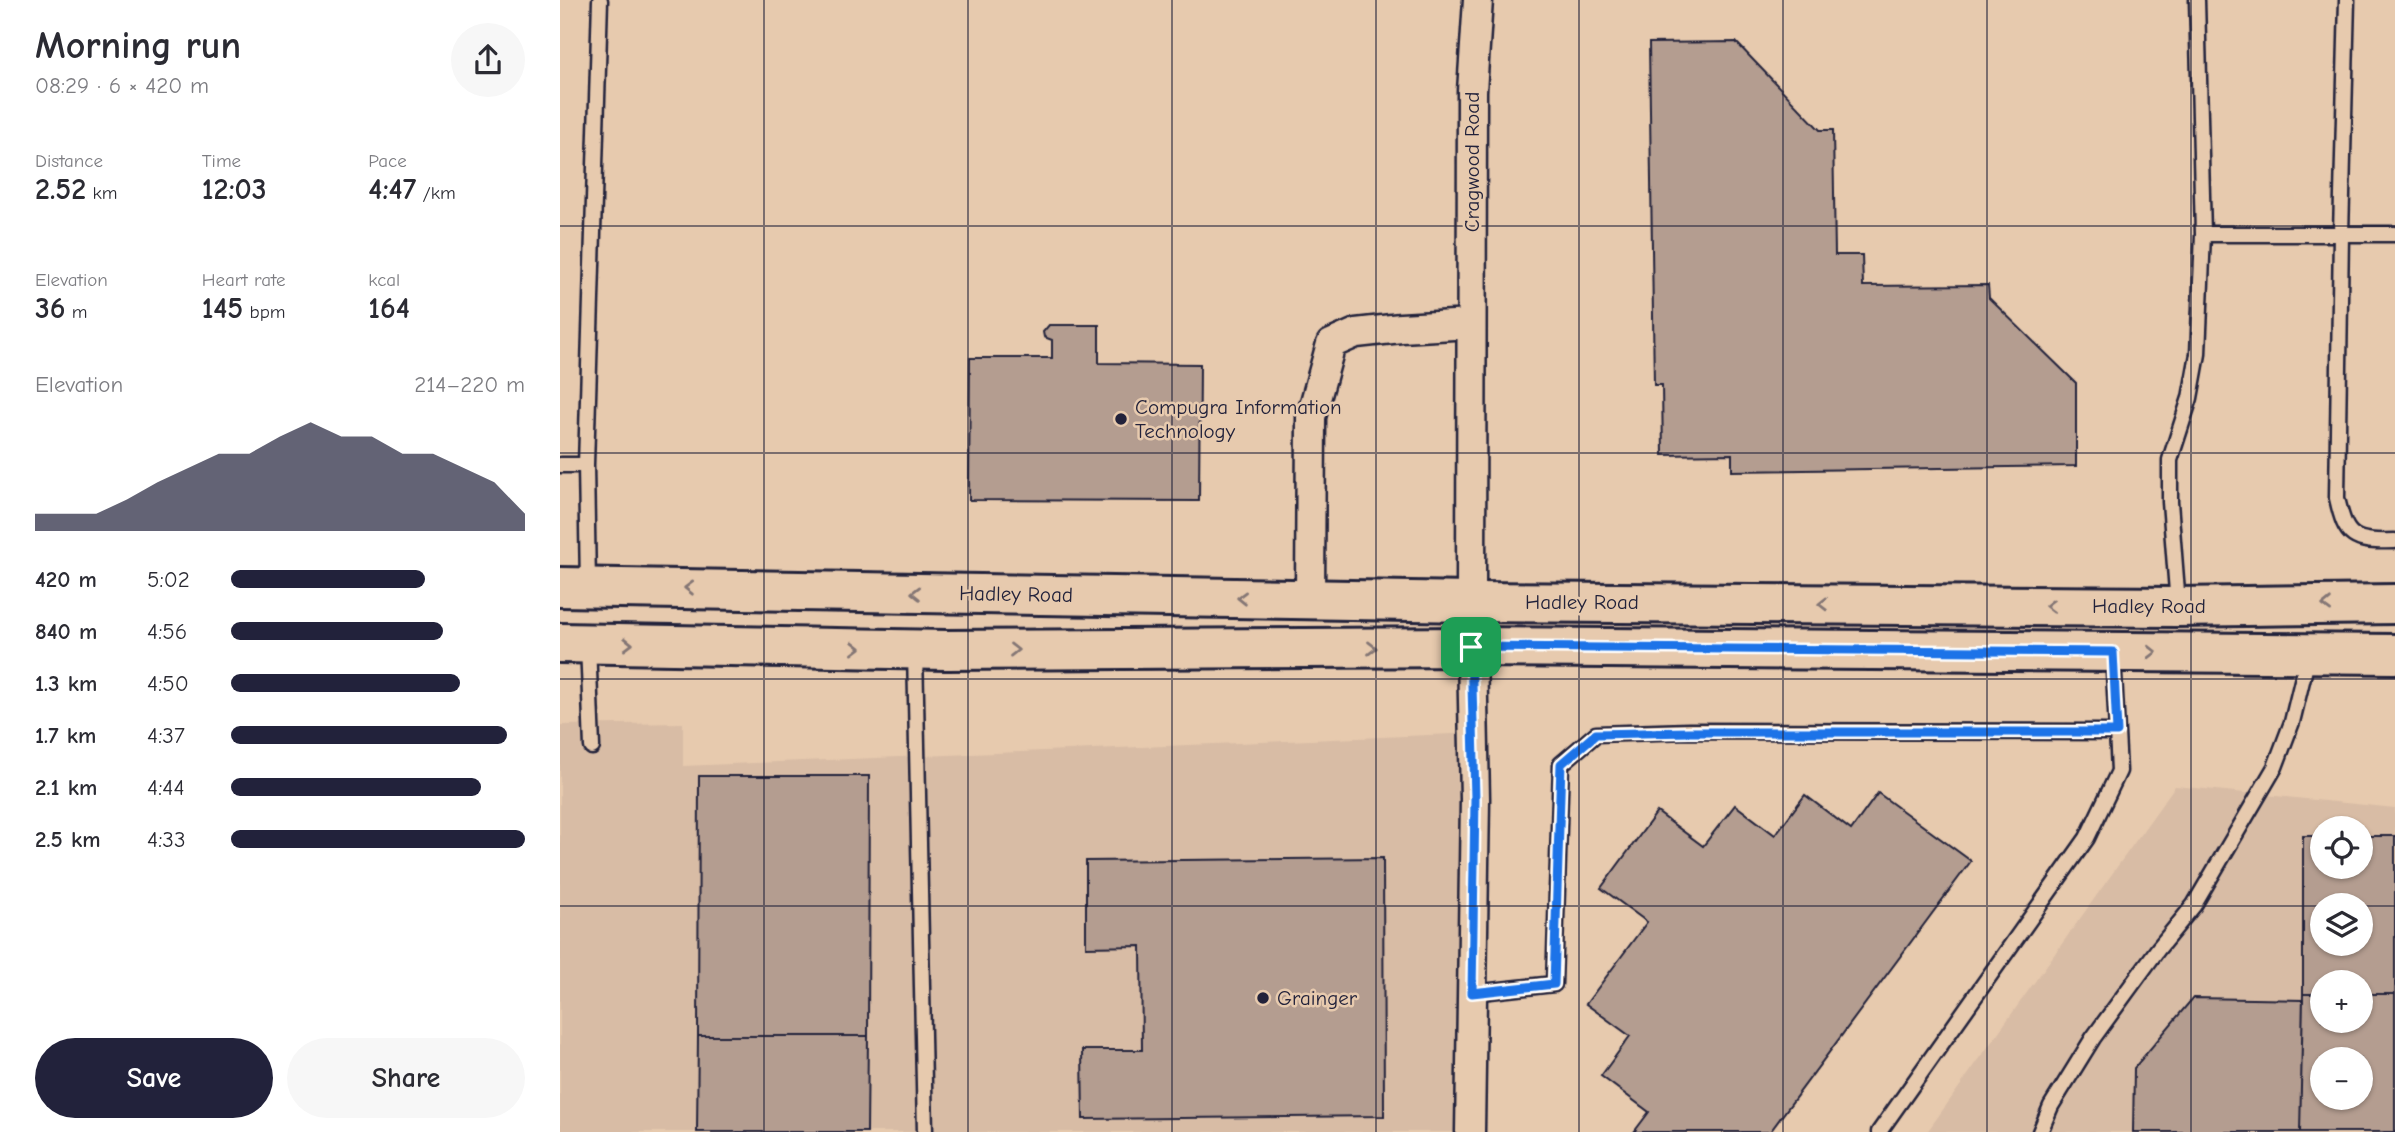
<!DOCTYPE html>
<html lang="en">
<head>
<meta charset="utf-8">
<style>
	:root { --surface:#fff; --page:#f7f7f7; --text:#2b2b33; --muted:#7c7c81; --accent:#22223b }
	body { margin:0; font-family:"Comic Neue",sans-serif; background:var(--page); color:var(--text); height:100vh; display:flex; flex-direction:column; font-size:26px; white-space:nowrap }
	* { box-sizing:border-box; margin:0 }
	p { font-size:23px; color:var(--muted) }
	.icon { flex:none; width:38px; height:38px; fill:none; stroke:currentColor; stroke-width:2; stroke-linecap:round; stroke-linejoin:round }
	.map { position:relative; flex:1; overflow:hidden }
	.details { display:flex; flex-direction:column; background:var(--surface); width:560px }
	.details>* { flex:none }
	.buttons { position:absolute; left:1750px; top:816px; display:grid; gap:14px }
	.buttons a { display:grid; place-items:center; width:63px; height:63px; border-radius:50%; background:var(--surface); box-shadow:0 2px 5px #0004; font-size:35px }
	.pin { position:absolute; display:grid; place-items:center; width:60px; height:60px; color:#fff; margin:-30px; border-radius:14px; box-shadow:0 4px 10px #0006 }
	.round { display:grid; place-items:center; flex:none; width:74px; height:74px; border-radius:37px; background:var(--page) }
	.headline { display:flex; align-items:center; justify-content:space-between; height:119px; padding:0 35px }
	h1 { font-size:38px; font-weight:700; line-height:52px }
	.stats { display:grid; grid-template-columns:repeat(3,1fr); gap:10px; height:119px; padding:7px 35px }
	.stats div { display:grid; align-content:center }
	.stats b { font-size:30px; font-weight:700 }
	.stats small { font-size:19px; font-weight:400 }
	.stats p { font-size:19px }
	.chart { height:196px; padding:14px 35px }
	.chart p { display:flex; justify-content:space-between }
	.chart svg { width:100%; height:126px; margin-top:7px; fill:var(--accent); opacity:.7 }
	.primary-button { display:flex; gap:14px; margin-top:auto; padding:14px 35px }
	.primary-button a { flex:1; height:80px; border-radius:42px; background:var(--accent); color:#fff; font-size:28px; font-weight:700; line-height:80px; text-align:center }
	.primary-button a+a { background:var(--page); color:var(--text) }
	ul { padding:0 35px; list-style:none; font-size:23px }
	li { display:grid; grid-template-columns:112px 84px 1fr; align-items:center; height:52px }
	li i { height:18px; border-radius:9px; background:var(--accent) }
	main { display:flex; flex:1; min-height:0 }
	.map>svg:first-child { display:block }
	.built { fill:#d8bca5; fill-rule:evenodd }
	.building { fill:#b49d90; stroke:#22223b; stroke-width:2; fill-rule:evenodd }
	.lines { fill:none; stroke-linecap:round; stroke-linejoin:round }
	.lane-casing { stroke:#22223b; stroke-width:19 }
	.street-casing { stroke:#22223b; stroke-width:33 }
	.secondary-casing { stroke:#22223b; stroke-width:44 }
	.lane { stroke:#e7caae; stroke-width:14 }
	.street { stroke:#e7caae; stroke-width:28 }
	.secondary { stroke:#e7caae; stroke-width:38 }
	.oneway { stroke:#847674 }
	.route-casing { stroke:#fff; stroke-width:14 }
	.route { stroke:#1a73e8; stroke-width:9 }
	.grid { fill:none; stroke:#22223b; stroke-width:2; stroke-opacity:0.55 }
	.poi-dot { fill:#22223b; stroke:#e7caae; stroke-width:2.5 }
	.labels { text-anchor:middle; stroke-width:5; stroke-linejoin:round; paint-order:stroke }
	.street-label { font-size:21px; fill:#22223b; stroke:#e7caae }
	.poi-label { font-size:21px; fill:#22223b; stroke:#e7caae; text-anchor:start }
</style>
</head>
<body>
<main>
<section class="details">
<div class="headline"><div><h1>Morning run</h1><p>08:29 · 6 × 420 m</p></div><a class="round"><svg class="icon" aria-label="share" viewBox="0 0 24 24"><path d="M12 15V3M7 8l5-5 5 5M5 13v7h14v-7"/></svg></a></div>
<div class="stats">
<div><p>Distance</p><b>2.52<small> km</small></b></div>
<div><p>Time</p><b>12:03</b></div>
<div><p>Pace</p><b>4:47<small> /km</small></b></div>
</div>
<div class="stats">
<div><p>Elevation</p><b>36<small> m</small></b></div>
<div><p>Heart rate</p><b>145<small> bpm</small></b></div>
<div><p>kcal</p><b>164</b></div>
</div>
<div class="chart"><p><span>Elevation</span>214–220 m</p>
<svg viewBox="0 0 160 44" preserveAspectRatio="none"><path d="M0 44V38L10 38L20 38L30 33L40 27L50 22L60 17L70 17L80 11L90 6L100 11L110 11L120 17L130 17L140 22L150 27L160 38V44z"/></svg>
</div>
<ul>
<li><b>420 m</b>5:02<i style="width:66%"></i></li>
<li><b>840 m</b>4:56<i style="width:72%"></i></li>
<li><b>1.3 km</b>4:50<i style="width:78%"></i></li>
<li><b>1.7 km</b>4:37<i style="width:94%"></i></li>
<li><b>2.1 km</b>4:44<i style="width:85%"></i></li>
<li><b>2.5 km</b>4:33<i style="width:100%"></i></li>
</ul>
<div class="primary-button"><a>Save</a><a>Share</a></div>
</section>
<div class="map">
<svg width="1835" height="1132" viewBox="0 0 1835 1132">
	<rect width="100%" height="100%" fill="#e7caae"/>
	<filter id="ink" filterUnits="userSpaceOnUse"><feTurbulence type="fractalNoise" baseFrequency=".0143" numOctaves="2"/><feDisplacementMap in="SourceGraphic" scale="14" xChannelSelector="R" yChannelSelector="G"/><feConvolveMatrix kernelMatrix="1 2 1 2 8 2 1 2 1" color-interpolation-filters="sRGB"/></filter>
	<g filter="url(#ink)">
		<path class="built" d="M 123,723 L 123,766 L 917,733 L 900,1132 L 0,1132 L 0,725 Z
			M 1615,786 L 1835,808 L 1835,1132 L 1367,1132 ZM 1762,828 L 1801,828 L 1801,866 L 1762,866 ZM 1762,905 L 1801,905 L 1801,943 L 1762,943 ZM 1762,982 L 1801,982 L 1801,1020 L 1762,1020 ZM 1762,1059 L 1801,1059 L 1801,1097 L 1762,1097 Z"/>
		<path class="building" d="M 1176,42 L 1260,130 L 1273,130 L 1275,255 L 1302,255 L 1303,286 L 1428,285 L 1429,298 L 1516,383 L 1516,466 L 1172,471 L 1172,454 L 1103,455 L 1102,385 L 1094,385 L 1089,43 Z
			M 489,325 L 539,325 L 539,363 L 640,364 L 639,501 L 409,500 L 410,358 L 492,358 L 492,340 L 484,337 L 483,332 Z
			M 139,776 L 309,776 L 308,1036 L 138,1036 Z
			M 1318,793 L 1411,861 L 1210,1132 L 1074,1132 L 1089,1112 L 1041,1076 L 1070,1036 L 1026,1004 L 1087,922 L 1041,888 L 1097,812 L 1143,846 L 1175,805 L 1215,835 L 1245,795 L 1291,830 Z
			M 1743,836 L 1762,836 L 1762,866 L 1801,866 L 1801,836 L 1835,836 L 1835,994 L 1801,994 L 1801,982 L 1762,982 L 1762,994 L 1743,994 ZM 1762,905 L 1801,905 L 1801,943 L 1762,943 Z
			M 823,858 L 824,1116 L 523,1119 L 522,1050 L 582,1050 L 581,946 L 526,947 L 526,861 Z
			M 1743,994 L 1762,994 L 1762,1020 L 1801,1020 L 1801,994 L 1835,994 L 1835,1132 L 1740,1132 ZM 1762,1059 L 1801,1059 L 1801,1097 L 1762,1097 Z
			M 1633,998 L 1743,1000 L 1740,1132 L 1573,1132 L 1574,1068 Z
			M 138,1036 L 308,1036 L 307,1132 L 137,1132 Z"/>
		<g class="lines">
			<defs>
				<path id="lane" d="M 1637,0 L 1643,234
					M 1787,0 L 1781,234 L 1835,234
					M 0,465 L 26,465
					M 28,585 L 26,465 L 40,0
					M 1618,605 L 1610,502 L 1610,460 L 1630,398 L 1638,354 L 1643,234 L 1781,234 L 1777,498 C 1786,539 1793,542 1835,541
					M 28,644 L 32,747
					M 355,650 L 365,1132
					M 912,993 L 994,984 L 1001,764 L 1036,734 L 1129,731 L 1557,732
					M 1319,1132 L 1527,838 L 1559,771 L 1553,653
					M 1480,1132 L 1491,1106 L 1533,1038 L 1598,949 L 1634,905 L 1715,767 L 1732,722 L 1748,656"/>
				<path id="street" d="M 750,599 L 751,417 L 771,344 L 796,333 L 841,328 L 911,324
					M 910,1132 L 915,799 L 911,602 L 912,91 L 918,0"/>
				<path id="secondary" d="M 0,587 L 911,602 L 1618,607 L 1835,604
					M 0,643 L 386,650 L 911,647 L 1835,654"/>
			</defs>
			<use href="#lane" class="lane-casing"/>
			<use href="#street" class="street-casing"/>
			<use href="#secondary" class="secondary-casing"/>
			<use href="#lane" class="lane"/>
			<use href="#street" class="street"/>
			<use href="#secondary" class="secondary"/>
		</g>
		<defs><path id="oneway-chevron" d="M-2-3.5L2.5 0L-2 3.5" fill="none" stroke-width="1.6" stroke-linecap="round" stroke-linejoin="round" transform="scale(1.75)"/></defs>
		<g class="oneway">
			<use href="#oneway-chevron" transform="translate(129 588) rotate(-179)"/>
			<use href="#oneway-chevron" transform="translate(356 593) rotate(-179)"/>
			<use href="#oneway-chevron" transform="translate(682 598) rotate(-179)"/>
			<use href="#oneway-chevron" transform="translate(1263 604) rotate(-180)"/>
			<use href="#oneway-chevron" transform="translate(1767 605) rotate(179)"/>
			<use href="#oneway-chevron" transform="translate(1490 606) rotate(-180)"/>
			<use href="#oneway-chevron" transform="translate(68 644) rotate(1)"/>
			<use href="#oneway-chevron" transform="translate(296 648) rotate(1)"/>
			<use href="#oneway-chevron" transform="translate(812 648)"/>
			<use href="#oneway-chevron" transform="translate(454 650)"/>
			<use href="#oneway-chevron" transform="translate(1592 652)"/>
		</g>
	</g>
	<g class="lines" filter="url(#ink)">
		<defs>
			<path id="route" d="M 911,647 L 1553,652 L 1557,732 L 1129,732 L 1036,734 L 1001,764 L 994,984 L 912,993 L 915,799 Z"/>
		</defs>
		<use href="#route" class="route-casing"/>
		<use href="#route" class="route"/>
	</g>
	<path class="grid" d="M 204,0 L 204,1132M 408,0 L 408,1132M 612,0 L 612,1132M 816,0 L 816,1132M 1019,0 L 1019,1132M 1223,0 L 1223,1132M 1427,0 L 1427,1132M 1631,0 L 1631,1132M 0,226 L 1835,226M 0,453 L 1835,453M 0,679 L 1835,679M 0,906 L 1762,906M 1801,906 L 1835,906"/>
	<g class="poi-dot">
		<circle cx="561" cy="419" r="7"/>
		<circle cx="703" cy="998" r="7"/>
	</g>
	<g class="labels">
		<g class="street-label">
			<text transform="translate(912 162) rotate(-90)" y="7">Cragwood Road</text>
			<text transform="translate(456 594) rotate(1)" y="7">Hadley Road</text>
			<text x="1022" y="609">Hadley Road</text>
			<text x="1589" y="613">Hadley Road</text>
		</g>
		<g class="poi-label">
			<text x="575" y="414">Compugra Information<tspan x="575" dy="24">Technology</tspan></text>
			<text x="717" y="1005">Grainger</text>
		</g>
	</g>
</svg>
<div class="buttons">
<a><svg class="icon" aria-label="locate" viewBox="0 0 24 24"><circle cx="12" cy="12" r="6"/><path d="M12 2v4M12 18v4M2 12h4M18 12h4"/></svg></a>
<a><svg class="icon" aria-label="layers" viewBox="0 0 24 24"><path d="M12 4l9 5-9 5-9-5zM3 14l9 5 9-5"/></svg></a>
<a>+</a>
<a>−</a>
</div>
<div class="pin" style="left:911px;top:647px;background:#1e9e55"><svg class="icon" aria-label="arrive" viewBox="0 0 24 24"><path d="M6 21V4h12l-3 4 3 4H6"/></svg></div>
</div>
</main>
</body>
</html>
